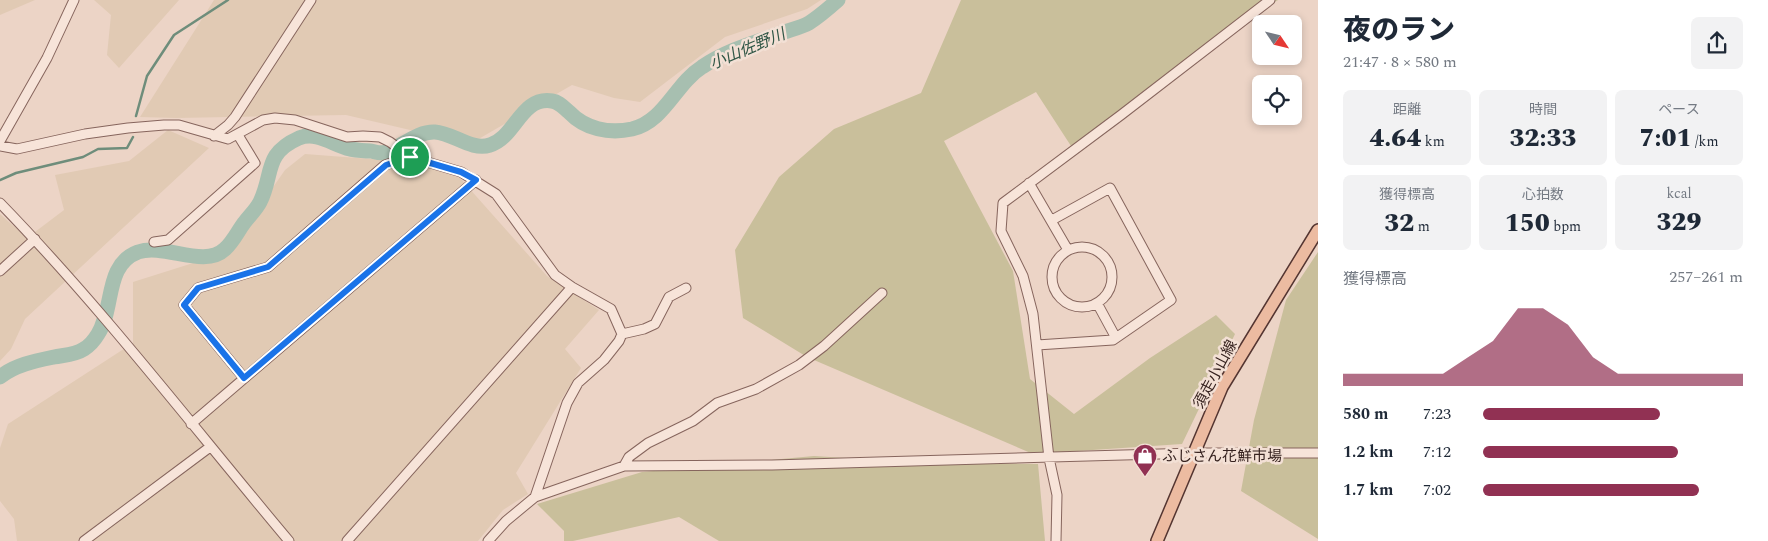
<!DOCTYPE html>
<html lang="ja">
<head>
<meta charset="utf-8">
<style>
	:root { --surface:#fff; --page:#f2f2f3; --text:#1f2937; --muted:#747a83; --accent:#913153 }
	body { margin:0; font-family:Spectral,"Noto Sans JP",serif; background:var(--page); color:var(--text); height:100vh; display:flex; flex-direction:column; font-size:19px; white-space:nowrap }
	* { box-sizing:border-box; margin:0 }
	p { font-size:16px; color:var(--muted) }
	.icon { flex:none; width:28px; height:28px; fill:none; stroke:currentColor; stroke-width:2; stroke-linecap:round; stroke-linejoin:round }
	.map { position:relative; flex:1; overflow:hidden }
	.drawer { display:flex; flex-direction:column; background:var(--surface); width:450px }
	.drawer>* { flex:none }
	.needle { width:32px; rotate:125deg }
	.buttons { position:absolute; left:1252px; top:15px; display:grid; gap:10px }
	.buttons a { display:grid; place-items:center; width:50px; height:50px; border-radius:8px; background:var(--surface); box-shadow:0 2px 8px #0003; font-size:25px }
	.pin { position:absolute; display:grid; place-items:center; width:42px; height:42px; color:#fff; margin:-21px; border:2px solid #fff; border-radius:50%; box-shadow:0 1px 5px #0007 }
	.round { display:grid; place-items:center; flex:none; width:52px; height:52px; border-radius:8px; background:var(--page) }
	.headline { display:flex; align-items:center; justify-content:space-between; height:85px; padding:0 25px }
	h1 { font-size:28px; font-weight:800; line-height:38px }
	.metrics { display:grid; grid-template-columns:repeat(3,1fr); gap:8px; height:85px; padding:5px 25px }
	.metrics div { display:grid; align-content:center; border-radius:8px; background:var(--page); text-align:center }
	.metrics b { font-size:25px; font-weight:800 }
	.metrics small { font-size:14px; font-weight:400 }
	.metrics p { font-size:14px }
	.chart { height:140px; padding:10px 25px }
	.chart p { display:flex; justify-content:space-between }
	.chart svg { width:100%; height:90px; margin-top:5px; fill:var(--accent); opacity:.7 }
	ul { padding:0 25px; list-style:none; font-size:16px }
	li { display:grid; grid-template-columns:80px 60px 1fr; align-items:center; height:38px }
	li i { height:12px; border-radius:6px; background:var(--accent) }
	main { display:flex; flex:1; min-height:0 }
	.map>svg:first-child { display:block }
	.farmland { fill:#e1cab4 }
	.green { fill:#c9bf9b }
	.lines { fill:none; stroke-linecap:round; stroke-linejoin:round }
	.stream { stroke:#6e8d7b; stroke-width:2.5 }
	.river { stroke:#a7bfb0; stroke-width:15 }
	.minor-casing { stroke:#86655d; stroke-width:11 }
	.major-casing { stroke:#543531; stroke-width:14 }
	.minor { stroke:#f7e4d9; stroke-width:9 }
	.major { stroke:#ecbba1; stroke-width:11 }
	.route-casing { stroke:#fff; stroke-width:10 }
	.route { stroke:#1a73e8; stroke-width:6 }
	.labels { text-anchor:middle; stroke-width:5; stroke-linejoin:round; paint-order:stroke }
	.street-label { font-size:15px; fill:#372320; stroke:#f3e0d5 }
	.poi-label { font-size:15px; fill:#372320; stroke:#f3e0d5; text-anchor:start }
	.water-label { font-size:16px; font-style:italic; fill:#305646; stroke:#f3e0d5 }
</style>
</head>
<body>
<main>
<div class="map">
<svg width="1318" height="541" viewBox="0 0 1318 541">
	<rect width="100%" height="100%" fill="#ecd4c6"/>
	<path class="farmland" d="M 0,0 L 35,0 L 0,15 Z
		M 94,0 L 179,0 L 119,68 L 107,55 L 111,15 Z
		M 214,0 L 821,0 L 807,9 L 725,37 L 640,102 L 614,98 L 572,85 L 470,144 L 346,115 L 176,118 L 140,117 Z
		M 168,130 L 209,148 L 25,319 L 11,349 L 0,361 L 0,214 L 27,238 L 64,210 L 55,175 L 129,161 Z
		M 305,154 L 410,162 L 460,178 L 547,276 L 599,310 L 565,349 L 581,368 L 516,473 L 528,494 L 503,510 L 478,541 L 17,541 L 14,519 L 0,501 L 0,448 L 8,424 L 133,343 L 133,282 L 228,252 L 285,170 Z"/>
	<path class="green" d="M 961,0 L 1278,0 L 1167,73 L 1108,119 L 1071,146 L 1036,92 L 944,141 L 1013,271 L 1030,379 L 1074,414 L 1150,358 L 1216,315 L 1235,334 L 1182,444 L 1033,454 L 807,357 L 743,318 L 735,250 L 779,177 L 834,129 L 921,93 Z
		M 1318,252 L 1318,539 L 1241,491 L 1254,420 L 1286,300 Z
		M 814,456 L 911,462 L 1038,464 L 1045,541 L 719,541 L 679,517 L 573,541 L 564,541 L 564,531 L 537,504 L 642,472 Z"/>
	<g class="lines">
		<path class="stream" d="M 136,116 L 147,76 L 174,35 L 228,0
			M 0,180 L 16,173 L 83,157 L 98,149 L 127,148 L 133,137"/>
		<path class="river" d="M 0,377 C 15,365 35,361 54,357 C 64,355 75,355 84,349 C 89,346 95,339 98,334 C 115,307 104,265 138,252 C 165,243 204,269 225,249 C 233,242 238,231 244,223 C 249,216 256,210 260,202 C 274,174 263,154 299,138 C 317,131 333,145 350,149 C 356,150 364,151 371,151 C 376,152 381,154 386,152 C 402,147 417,131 435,132 C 453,133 471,151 490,145 C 515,138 521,96 552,101 C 559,102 563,107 569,112 C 585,129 609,134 632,129 C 665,121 675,84 702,67 C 725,51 753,43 779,34 C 789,30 800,28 809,23 C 820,16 829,8 838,0"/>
		<defs>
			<path id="minor" d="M 214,136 L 228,125 L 235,117 L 311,0
				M 0,141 L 47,58 L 74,0
				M 0,146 L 17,149 L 85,134 L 128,128 L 164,125 L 179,125 L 228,139 L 263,120 L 275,118 L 295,120 L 347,137 L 363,136 L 380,137 L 390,142 L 410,157 L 461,172 L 496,194 L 555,275 L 572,287 L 611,309 L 622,334 L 619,341 L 604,360 L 578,383 L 567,403 L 535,497
				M 1029,183 L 1068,250
				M 0,203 C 103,309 194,428 289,541
				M 154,242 L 168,240 L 255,163 L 238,135
				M1052 277a30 30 0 1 1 60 0a30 30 0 1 1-60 0Z
				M 0,271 L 35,239
				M 1097,303 L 1116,338
				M 622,334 L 644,329 L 655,324 L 669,297 L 686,288
				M 1037,345 L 1113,340 L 1171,300 L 1110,188 L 1052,220
				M 244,378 L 184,305 L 198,288 L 268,267 L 385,165 L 410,157
				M 191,424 L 476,180
				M 624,466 L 629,457 L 648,443 L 693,421 L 717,403 L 756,389 L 799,365 L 824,346 L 882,293
				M 84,541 L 210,447
				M 347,541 L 572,287
				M 488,541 L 506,521 L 535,497 L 624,466 L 772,465 L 1195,453 L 1318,453
				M 1056,541 L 1057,495 L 1049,458 L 1033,314 L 1023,276 L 1001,231 L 1003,203 L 1121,115 L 1270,0"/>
			<path id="major" d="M 1157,541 L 1222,387 L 1318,230"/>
		</defs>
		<use href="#minor" class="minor-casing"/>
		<use href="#major" class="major-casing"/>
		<use href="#minor" class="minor"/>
		<use href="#major" class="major"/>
	</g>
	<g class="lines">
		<defs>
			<path id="route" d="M 410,157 L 461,172 L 476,180 L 244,378 L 184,305 L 198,288 L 268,267 L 386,165 Z"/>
		</defs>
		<use href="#route" class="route-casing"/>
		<use href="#route" class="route"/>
	</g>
	<defs>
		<symbol id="shop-pin" viewBox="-11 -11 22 30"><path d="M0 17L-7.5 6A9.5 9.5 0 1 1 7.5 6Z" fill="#913153" stroke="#f3e0d5"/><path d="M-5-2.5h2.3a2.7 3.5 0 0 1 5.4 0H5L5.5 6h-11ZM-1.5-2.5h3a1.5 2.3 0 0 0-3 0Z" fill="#fff"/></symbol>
	</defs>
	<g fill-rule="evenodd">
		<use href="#shop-pin" x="1131" y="442" width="28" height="38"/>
	</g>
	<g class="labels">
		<g class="street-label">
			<text transform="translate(1215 374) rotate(-62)" y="5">須走小山線</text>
		</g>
		<g class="poi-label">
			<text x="1162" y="461">ふじさん花鮮市場</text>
		</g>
		<g class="water-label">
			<text transform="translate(747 48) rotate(-23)" y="6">小山佐野川</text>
		</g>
	</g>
</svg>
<div class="buttons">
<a><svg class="needle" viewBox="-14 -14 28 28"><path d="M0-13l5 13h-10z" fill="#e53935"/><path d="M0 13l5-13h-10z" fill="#747a83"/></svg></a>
<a><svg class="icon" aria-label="locate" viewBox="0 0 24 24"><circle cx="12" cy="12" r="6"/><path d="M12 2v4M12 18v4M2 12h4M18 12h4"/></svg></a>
</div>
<div class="pin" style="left:410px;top:157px;background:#1e9e55"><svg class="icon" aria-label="arrive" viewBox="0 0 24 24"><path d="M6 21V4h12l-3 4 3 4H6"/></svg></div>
</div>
<section class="drawer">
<div class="headline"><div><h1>夜のラン</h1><p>21:47 · 8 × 580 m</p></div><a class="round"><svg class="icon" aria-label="share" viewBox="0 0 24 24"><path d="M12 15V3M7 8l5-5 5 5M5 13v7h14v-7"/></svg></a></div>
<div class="metrics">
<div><p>距離</p><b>4.64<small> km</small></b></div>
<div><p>時間</p><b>32:33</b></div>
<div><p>ペース</p><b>7:01<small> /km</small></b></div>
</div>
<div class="metrics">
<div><p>獲得標高</p><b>32<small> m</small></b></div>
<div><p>心拍数</p><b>150<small> bpm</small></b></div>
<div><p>kcal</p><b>329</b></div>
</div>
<div class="chart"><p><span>獲得標高</span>257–261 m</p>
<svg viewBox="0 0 160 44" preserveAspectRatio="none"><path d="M0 44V38L10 38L20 38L30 38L40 38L50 30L60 22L70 6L80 6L90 14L100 30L110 38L120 38L130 38L140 38L150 38L160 38V44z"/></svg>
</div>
<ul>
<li><b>580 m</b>7:23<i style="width:68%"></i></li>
<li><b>1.2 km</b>7:12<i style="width:75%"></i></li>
<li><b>1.7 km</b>7:02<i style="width:83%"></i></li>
</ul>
</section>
</main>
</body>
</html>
